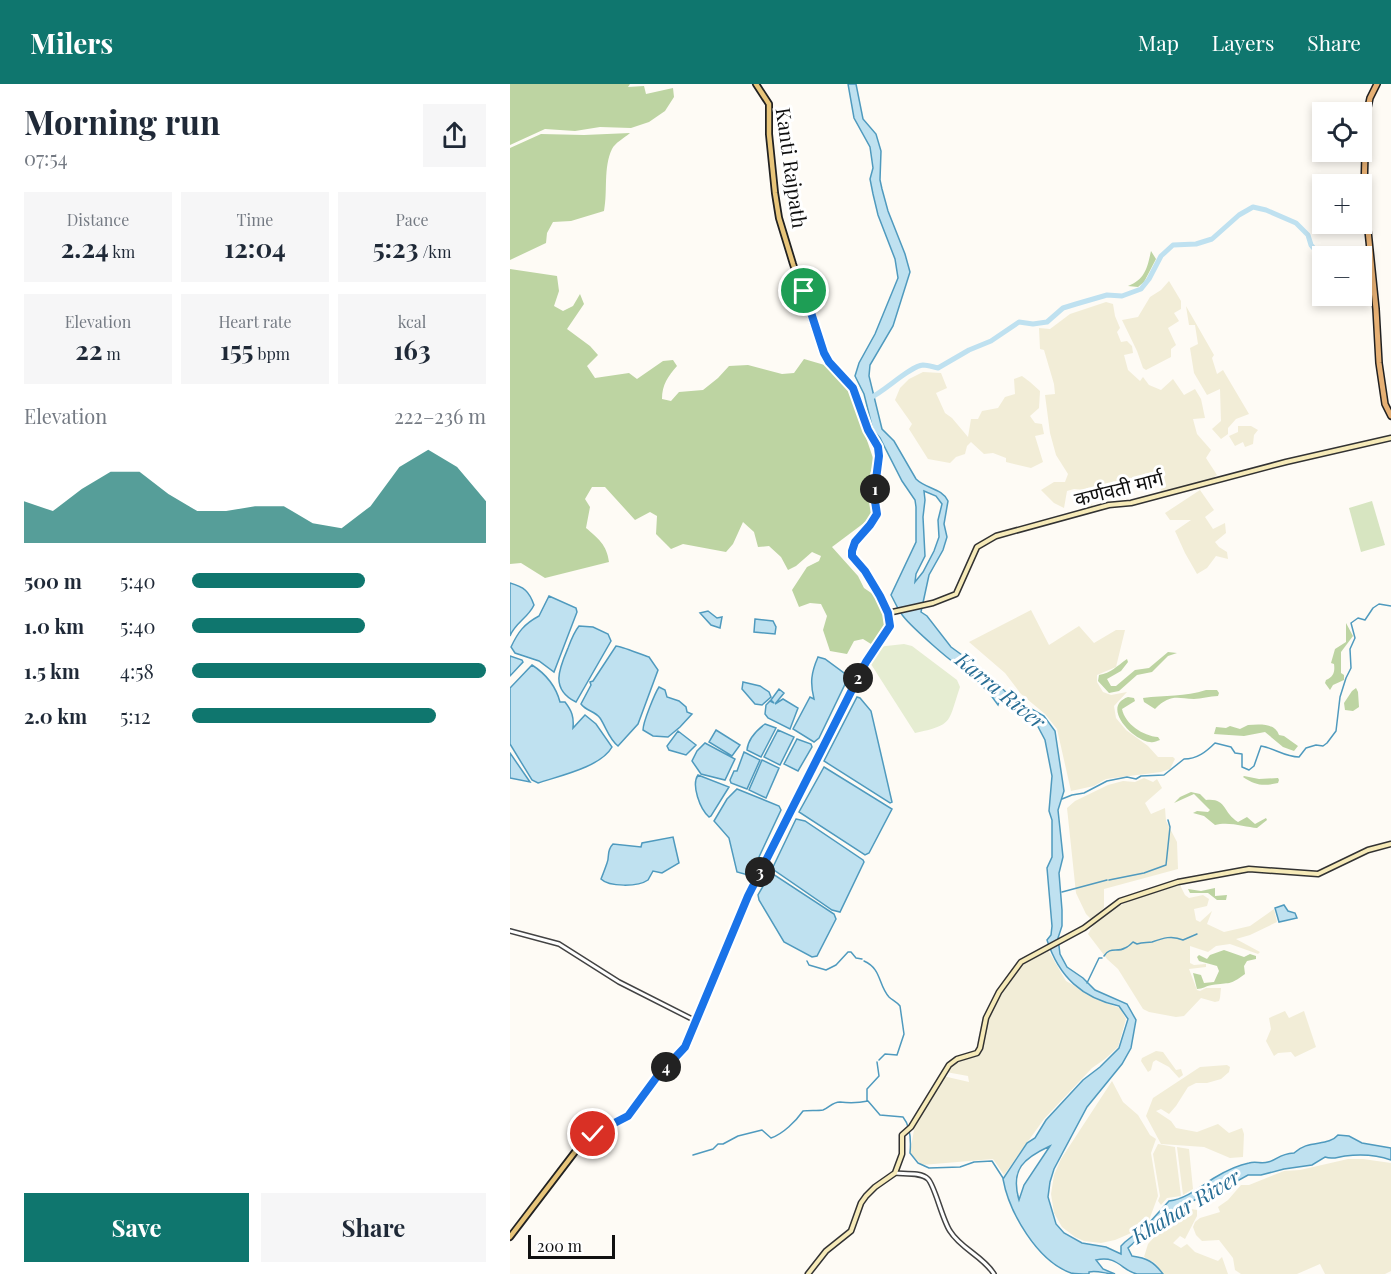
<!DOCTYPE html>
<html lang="en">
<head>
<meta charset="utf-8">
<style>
	:root { --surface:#fff; --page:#f6f6f7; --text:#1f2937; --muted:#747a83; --accent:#0f766e }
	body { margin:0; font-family:"Playfair Display","Noto Sans Devanagari",serif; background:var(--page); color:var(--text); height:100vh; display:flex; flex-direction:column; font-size:22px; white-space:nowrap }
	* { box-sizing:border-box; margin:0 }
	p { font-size:20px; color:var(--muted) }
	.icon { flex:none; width:33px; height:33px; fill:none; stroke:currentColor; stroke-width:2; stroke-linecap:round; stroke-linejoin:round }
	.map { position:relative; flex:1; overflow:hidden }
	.sheet { display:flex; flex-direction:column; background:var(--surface); width:510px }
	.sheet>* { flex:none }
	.tools { position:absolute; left:802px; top:18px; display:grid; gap:12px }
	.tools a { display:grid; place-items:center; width:60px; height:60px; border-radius:0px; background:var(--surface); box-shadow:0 3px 9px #0003; font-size:30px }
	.scale { position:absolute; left:18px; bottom:15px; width:87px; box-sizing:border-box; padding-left:6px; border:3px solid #101010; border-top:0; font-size:16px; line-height:21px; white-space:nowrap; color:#101010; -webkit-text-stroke:4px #fff; paint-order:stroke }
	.pin { position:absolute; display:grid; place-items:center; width:51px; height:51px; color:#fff; margin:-26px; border:3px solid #fff; border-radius:50%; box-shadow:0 2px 6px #0007 }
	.km { position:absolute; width:30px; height:30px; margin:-15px; border-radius:50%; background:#222; color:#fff; font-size:16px; line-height:30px; text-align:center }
	.round { display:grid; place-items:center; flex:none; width:63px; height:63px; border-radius:0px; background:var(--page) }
	.headline { display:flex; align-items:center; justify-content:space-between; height:102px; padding:0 24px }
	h1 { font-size:33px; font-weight:700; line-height:45px }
	.stats { display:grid; grid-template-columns:repeat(3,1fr); gap:9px; height:102px; padding:6px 24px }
	.stats div { display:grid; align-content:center; border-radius:0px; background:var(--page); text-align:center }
	.stats b { font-size:26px; font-weight:700 }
	.stats small { font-size:16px; font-weight:400 }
	.stats p { font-size:16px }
	.chart { height:168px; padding:12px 24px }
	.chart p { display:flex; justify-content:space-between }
	.chart svg { width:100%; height:108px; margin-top:6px; fill:var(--accent); opacity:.7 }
	.primary-button { display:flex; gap:12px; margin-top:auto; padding:12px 24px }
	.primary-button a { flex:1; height:69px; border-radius:0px; background:var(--accent); color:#fff; font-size:24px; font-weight:700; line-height:69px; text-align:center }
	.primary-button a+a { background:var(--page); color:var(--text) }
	ul { padding:0 24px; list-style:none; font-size:20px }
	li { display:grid; grid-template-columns:96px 72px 1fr; align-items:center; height:45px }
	li i { height:15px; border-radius:8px; background:var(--accent) }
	header { display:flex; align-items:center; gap:36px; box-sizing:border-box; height:84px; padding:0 30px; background:var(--accent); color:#fff }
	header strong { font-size:28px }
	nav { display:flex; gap:33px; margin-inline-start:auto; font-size:21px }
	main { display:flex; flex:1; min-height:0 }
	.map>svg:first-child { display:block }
	.farmland { fill:#f2edd7 }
	.green { fill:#d7e5c1 }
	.forest { fill:#bdd4a2 }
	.pitch { fill:#e6edd2 }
	.water { fill:#bfe1f0; stroke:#4f9abe; stroke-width:1.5; fill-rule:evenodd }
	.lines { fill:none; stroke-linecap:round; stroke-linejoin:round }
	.stream { stroke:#4f9abe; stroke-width:1.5 }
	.river { stroke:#bfe1f0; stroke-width:5 }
	.tertiary-casing { stroke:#434343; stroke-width:6 }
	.secondary-casing { stroke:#323232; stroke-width:7 }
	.primary-casing { stroke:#212121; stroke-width:8 }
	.trunk-casing { stroke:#212121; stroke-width:8 }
	.tertiary { stroke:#fff; stroke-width:3 }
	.secondary { stroke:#f6eab8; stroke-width:4 }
	.primary { stroke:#e8c57a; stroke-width:4.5 }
	.trunk { stroke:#e6b074; stroke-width:5 }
	.route-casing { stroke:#fff; stroke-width:12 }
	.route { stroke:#1a73e8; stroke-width:8 }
	.labels { text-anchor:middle; stroke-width:6; stroke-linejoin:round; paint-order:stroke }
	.street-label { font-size:20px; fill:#101010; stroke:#fff }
	.water-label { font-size:21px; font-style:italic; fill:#276d94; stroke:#fff }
</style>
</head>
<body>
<header>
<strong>Milers</strong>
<nav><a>Map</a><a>Layers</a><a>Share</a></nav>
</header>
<main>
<section class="sheet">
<div class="headline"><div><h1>Morning run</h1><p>07:54</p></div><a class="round"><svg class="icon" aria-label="share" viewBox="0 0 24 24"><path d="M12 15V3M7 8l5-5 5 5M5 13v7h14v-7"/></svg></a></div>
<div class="stats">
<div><p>Distance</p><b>2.24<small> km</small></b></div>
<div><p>Time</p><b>12:04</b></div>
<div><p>Pace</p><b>5:23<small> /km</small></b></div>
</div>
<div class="stats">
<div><p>Elevation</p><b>22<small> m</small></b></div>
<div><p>Heart rate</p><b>155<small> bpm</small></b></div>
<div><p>kcal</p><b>163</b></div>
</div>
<div class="chart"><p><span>Elevation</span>222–236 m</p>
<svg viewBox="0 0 160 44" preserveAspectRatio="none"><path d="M0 44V27L10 31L20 22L30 15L40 15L50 24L60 31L70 31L80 29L90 29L100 36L110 38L120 29L130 13L140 6L150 13L160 27V44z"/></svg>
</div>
<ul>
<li><b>500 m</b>5:40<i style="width:59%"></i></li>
<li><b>1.0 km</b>5:40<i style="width:59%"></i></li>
<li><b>1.5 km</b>4:58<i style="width:100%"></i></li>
<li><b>2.0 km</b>5:12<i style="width:83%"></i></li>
</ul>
<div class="primary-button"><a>Save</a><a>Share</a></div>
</section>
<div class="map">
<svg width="881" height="1190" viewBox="0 0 881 1190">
	<rect width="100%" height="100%" fill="#fefbf5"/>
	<path class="farmland" d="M 659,197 L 671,217 L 671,225 L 664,229 L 669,237 L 658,244 L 666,261 L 661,265 L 661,273 L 636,286 L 633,284 L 627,267 L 612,236 L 628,233 L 640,213 L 651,206 Z
		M 596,218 L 603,220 L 605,232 L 610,244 L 607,248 L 611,258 L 617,257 L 622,262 L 623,269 L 614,271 L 618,286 L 630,297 L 633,293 L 639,301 L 651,306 L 663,295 L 674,311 L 685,305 L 691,315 L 695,334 L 683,335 L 687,350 L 701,366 L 696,374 L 707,391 L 700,396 L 652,408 L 646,395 L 630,394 L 596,407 L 597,420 L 591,416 L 589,409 L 583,410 L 581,418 L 583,422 L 578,423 L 575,406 L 564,405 L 557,407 L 554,424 L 544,419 L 531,406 L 544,398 L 555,398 L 558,390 L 546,371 L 540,349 L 535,311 L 545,310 L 544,300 L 534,266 L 530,265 L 529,244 L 540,245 L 560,230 Z
		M 676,222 L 704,271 L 702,274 L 707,290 L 713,286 L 739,330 L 726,335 L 718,344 L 718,350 L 711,355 L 702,345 L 711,337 L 710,305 L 697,311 L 684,289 L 680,264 L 688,260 L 685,241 L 679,241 Z
		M 413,288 L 431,289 L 437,304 L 426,309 L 435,329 L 442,334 L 458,353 L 461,335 L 468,335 L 472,327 L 488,324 L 495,313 L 505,310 L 504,295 L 512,292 L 520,298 L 530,307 L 529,324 L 520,332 L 525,339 L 532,340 L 534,350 L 525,352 L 533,378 L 521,384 L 496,378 L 496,374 L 483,369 L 474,370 L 461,358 L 457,362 L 455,370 L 446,373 L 440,379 L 418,375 L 399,345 L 402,340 L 385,316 L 390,304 L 399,295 Z
		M 728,342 L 741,342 L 748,346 L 744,351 L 743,360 L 735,363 L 733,358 L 725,362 L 719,352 L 728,348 Z
		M 690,406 L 704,426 L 695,433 L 703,445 L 715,439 L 716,449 L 705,458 L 709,463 L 717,468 L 718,475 L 706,472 L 697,484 L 687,490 L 675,469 L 665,447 L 681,436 L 660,436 L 655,429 Z
		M 521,526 L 539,561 L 569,542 L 584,559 L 606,546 L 615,546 L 606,583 L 587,591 L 587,598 L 593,608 L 601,611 L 617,608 L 604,622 L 606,634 L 616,646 L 638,662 L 648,673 L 663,673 L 665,675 L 660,685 L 651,688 L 596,695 L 584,702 L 561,707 L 547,645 L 535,630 L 511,610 L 495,589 L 459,558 Z
		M 634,694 L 643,698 L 647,695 L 652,704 L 635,719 L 641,730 L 655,724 L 656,737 L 667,758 L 668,785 L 594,805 L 594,824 L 581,835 L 576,830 L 566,809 L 557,724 L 565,717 L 598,701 L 613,697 L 625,698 Z
		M 670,801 L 675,811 L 679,814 L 693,811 L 699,815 L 697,822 L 684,825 L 686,836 L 690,838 L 702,827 L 697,840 L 714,848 L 740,842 L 764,825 L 767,838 L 740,851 L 726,855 L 750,868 L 748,870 L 720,860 L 706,862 L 698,868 L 680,862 L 680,879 L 684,881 L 696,880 L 696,883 L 679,885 L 687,906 L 690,907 L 696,904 L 711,904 L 710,914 L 709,917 L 705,918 L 691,914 L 674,932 L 666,933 L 639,928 L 633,925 L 608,885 L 597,875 L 578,850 L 584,840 L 597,828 L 623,815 Z
		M 538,866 L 556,897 L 593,918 L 610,924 L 616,935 L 608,963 L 595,975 L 582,984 L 534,1035 L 494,1091 L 483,1075 L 412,1081 L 400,1069 L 405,1040 L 433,992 L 459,998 L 458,992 L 436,988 L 448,976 L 471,968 L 479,932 L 492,908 L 509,882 Z
		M 775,927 L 779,934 L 794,927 L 806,963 L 785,973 L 781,968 L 768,969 L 764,972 L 756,957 L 761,945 L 759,934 Z
		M 646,967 L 653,968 L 666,986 L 671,985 L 673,991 L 669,994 L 659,983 L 646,976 L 643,978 L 641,986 L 638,988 L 631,977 L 632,974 Z
		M 717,981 L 720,983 L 719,988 L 711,995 L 697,999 L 686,999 L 678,1003 L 666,1022 L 659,1030 L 651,1025 L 646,1027 L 661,1037 L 666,1044 L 687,1048 L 708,1040 L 719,1049 L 732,1044 L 734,1050 L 733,1073 L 720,1074 L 694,1063 L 651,1060 L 636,1032 L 643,1014 L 690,983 Z
		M 602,997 L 613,1018 L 628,1031 L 640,1051 L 646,1055 L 641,1069 L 648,1112 L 638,1139 L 619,1150 L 605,1156 L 591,1159 L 574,1157 L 565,1153 L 552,1143 L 544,1129 L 541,1110 L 544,1091 L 551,1075 Z
		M 648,1060 L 665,1063 L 671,1112 L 657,1114 L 651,1121 L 648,1117 L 650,1112 L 643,1070 Z
		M 667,1063 L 679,1065 L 683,1105 L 673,1111 Z
		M 838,1075 L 853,1075 L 881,1079 L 881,1187 L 875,1190 L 815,1190 L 810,1180 L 787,1190 L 731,1190 L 725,1186 L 723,1174 L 709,1156 L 692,1157 L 686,1151 L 683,1143 L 685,1138 L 690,1134 L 710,1128 L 708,1123 L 718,1116 L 731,1101 L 739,1101 L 774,1087 L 790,1086 Z
		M 681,1125 L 687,1126 L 687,1132 L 675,1155 L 670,1152 L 663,1159 L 671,1164 L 677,1160 L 685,1168 L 708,1177 L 712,1173 L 718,1190 L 653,1190 L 645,1179 L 634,1173 L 638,1160 L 661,1134 Z"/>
	<path class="green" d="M 862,417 L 875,461 L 851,468 L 839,424 Z"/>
	<path class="forest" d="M 0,0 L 120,0 L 118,3 L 134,2 L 136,10 L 163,4 L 164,13 L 155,27 L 139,38 L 121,44 L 90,43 L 65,47 L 35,45 L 0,61 Z
		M 120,49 C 114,54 105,59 102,65 C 93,84 98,107 94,127 L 61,137 L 43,138 L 37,149 L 36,159 L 0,176 L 0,64 L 31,50 L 74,51 Z
		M 641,167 L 646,175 L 634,198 L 628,203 L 618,202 C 635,195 637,185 641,167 Z
		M 0,185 L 47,192 L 49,207 L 44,222 L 53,227 L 63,222 L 70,210 L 74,220 L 57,245 L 80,262 L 88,271 L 77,282 L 85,294 L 119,289 L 127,295 L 153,277 L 163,276 L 167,282 C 158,292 152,301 152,315 L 161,317 L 169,308 L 193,306 L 208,294 L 219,282 L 238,281 L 272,290 L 284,289 L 294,275 L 318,282 L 340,306 L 364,377 L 357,400 L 365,426 L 358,436 L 322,463 L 348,492 L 354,504 L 367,513 L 377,538 L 370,552 L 361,560 L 353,555 L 344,557 L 337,570 L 320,567 L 313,546 L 317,532 L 311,520 L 300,519 L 289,523 L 282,506 L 297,483 L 309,477 L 311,472 L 302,468 L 286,482 L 278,486 L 271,473 L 259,462 L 248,463 L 244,448 L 233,438 L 223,460 L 216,468 L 173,460 L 161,465 L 146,450 L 147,432 L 140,428 L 125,436 L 95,403 L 82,403 L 75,415 L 80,423 L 76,444 C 88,454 97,461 99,478 L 35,494 L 11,479 L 0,480 Z
		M 836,539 L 843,552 L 831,568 L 831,589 L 834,591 L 834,596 L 823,601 L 820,606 L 815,599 L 816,596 C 824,593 825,587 824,580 L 821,579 L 825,565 L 836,558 Z
		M 658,568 L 667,569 L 658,572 L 642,588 L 627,591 L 609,607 L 599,609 L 588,597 L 589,591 C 601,589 607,582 617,575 L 618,578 L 611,587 L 597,595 L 601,602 L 606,602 L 625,586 L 639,584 Z
		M 846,604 L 848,608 L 849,623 L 843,627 L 835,626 L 834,619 L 842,607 Z
		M 696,606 L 707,606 L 709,609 L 708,612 C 700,612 691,615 684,615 C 666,614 660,610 645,625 L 634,618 L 633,614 C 655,611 675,613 696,606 Z
		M 618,613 L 624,614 L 625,617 L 612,625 C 615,640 633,652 648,653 L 650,656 C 646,657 644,659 640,658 C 624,657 590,623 618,613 Z
		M 738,641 C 750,640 765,639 769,651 L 774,652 L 788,662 L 784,667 L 773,663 L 755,648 L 734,652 L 704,650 L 706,643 L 716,644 L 720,642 L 730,645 Z
		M 734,692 L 749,695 L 768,694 L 769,696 L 768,699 C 754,702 746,702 733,693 Z
		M 681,708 L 690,710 L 696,716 C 717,714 712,728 728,738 L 737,733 L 745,740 L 756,734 L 757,736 L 747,744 C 736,743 718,737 705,741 L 694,732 L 683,729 L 687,727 L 698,728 L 700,726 L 684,710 L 664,719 L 670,713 Z
		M 705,804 L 705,812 L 717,811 L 716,816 L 707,816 L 698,809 L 680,809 L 678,805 L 691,807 Z
		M 714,866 L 734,873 L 740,870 L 746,872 L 746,875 L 737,877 L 734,882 L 735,890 C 719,902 720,898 702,901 C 695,902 693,905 687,905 L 683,889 L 691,891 L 694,899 L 704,898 L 709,887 L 707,882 L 689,877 L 687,873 L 689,871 L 697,875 L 700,871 Z"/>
	<path class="pitch" d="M 394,560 L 402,562 L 447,596 L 450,603 C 438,638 444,641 405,649 L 359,577 L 367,563 Z"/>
	<path class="water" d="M 338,0 L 346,0 L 353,35 L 366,50 L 371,67 L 370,96 L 372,105 L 378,127 L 395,170 L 400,188 L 383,242 L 360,281 L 359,292 L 372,345 L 384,357 L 406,395 C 416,405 432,404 438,417 L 434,440 L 437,453 L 433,466 L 419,491 L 411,528 L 417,532 L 441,563 L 474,587 L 501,613 L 534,632 L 545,647 L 554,707 L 548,726 L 553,773 L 549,789 L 552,826 L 552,842 L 548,854 L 550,870 L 557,883 L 573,894 L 585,906 L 617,920 L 626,936 L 621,964 L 612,980 L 577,1023 L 544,1085 L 540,1098 L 538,1113 L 546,1140 L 554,1149 L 572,1159 L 596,1163 L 611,1170 L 611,1162 L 615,1158 L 639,1139 L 659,1117 C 676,1115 690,1103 704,1094 C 714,1088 728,1081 739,1079 C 745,1077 752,1080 758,1078 C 768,1076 768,1070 784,1069 C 798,1055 818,1063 828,1051 L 839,1052 L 852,1059 L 881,1064 L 881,1076 C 867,1071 850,1070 835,1072 C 827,1073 823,1076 815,1073 L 802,1081 L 774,1085 L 751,1091 L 738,1091 L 702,1111 L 695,1110 L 648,1137 L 618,1164 L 622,1172 C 637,1174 644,1178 653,1190 C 645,1190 635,1190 627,1190 C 612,1187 608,1171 586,1176 L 593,1185 L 605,1190 C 595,1190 588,1186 579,1188 L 579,1190 C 574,1190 567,1190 561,1189 C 527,1177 499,1128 493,1095 L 517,1059 L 525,1054 L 536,1036 L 573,996 L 590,983 L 609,964 L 618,935 L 609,922 C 572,914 549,893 537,856 L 541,851 L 542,842 L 537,784 L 542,773 L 542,736 L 539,727 L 542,692 L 535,656 L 526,639 L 516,630 L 491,613 L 488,621 L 480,610 L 457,586 C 447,585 400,541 393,532 C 388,526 385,518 381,511 L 406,458 L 406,423 L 405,416 L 392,397 L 370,354 L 363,346 L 354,310 L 345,292 L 349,279 L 365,250 L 388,194 L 385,175 L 368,131 L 363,110 L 360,95 L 363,84 L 360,63 L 344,34 ZM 414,407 L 426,412 L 432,420 L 428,436 L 429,453 L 424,467 L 413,488 L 405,498 L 406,490 L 415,472 L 413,433 L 415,416 ZM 540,1062 L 514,1101 L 509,1116 C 500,1085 514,1074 540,1062 Z
		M 0,499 C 14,503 19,507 24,521 C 18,534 5,539 0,552 Z
		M 39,512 L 66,524 L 67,528 L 44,588 L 29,577 L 5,569 L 1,563 C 8,548 14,540 29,532 Z
		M 198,527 L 207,534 L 212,533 L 210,544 L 201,541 L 190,529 Z
		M 245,535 L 263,537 L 266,543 L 265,550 L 244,548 Z
		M 69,542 L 83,543 L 98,550 L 101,557 L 66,618 C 40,605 49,585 58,564 C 61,556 64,548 69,542 Z
		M 106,562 C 111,562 132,571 139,573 L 148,586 L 128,640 L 108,662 C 99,655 96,643 90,634 C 85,627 76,627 71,620 L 81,601 L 80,598 L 83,597 Z
		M 0,572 L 12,576 L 13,578 L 0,592 Z
		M 308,573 L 315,575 L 338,592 L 338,594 L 309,654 L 304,658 L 283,645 L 300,613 L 304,615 C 300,599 301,589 308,573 Z
		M 22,581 C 36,590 46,603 50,618 L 55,618 C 62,627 64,633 63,644 L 75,631 L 86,640 L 102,663 C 91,683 49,692 28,699 L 22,696 L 0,660 L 0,604 Z
		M 233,598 L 250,602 L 259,608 L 261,613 L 252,621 L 245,620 L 232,605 Z
		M 149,603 L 155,606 L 157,613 L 169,617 L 176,623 L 177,628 L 182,630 L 170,643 L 158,653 L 143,652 L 133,646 C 133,638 145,609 149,603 Z
		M 269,605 L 274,609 L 265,620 L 273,615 L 288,624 L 280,645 L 258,634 L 255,630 L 256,621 L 260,617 L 264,619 L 261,616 Z
		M 347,613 L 350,614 L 361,627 L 382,718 L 380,719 L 314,677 Z
		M 255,640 L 266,644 L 251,673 L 237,666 C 238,655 247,646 255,640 Z
		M 206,646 L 230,661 L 222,672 L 199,658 Z
		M 268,646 L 284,653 L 270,681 L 254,673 Z
		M 168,647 L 186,661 L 176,671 L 159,666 L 157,662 Z
		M 287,655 L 301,660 L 302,663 L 288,687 L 274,680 Z
		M 195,659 L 225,675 L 215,696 L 191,690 L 182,677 L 187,667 Z
		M 234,668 L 250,676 L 237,705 L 221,699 L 220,696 L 224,687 L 227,687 Z
		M 0,669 L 20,698 L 0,694 Z
		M 252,676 L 269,684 L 256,714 L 239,706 Z
		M 314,683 L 382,725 L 359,769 L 355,771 L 289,728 Z
		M 188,691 L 219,703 L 201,732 L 199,733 C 190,725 181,701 188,691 Z
		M 227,705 L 269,722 L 271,726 L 241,790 L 238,791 L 227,788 L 219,754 L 204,737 L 217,715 Z
		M 286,735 L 295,737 L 353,776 L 354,778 L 330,828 L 322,826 L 264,786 L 263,783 Z
		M 163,753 L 169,779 L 152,789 L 143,787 L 138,796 C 128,803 99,803 91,795 C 93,790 95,785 97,779 C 100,772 96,767 103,760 L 131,763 L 132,759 Z
		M 260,790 L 263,790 L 324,830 L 326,835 L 307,872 L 302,873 L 274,858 L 249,816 L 248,811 Z
		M 774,821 L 778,827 L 785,829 L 787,834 L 769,838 L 765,824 Z"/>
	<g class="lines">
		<path class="stream" d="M 552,715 L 562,711 L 574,709 L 597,697 L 617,693 L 626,695 L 631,692 L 654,691 L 674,675 C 687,675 696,668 705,659 L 721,663 L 725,669 L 732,670 L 732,683 L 739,686 L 744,682 L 751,662 C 764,664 775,673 789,673 L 796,664 L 806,661 L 813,662 L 817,659 L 826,647 L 830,613 L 836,594 L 841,584 L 840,565 L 845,554 L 841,539 L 848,534 L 855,536 L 863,524 L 869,520 L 881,522
			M 599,796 L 634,789 L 656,781 L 660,743 L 658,736
			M 552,808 L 597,796
			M 594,872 C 600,862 607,869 615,864 C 618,863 621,860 623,858 L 627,860 C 633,858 637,859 642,858 C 653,854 662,851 673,856 L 687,850
			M 297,877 L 299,881 L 316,886 L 326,881 L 338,868 L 341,868 L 346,874 L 352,875
			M 354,877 C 372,885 368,901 379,913 C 382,916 387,918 390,922 L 394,950 L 387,971 L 375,970 L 369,976
			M 577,899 L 589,874 L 592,874
			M 357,1017 L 357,1005 L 369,992 L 367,978
			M 183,1071 L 203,1065 L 208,1060 L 213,1060 L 228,1052 L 252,1046 L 261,1054 C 273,1050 286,1037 293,1027 C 299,1026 307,1027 313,1026 C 319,1024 322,1018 330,1018 C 339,1019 348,1019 358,1017 L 370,1031 L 393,1033 C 401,1043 401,1058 400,1069 L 408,1079 L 419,1084 L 450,1083 L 464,1078 L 482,1077 L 493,1094"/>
		<path class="river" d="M 852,203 L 862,214
			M 360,314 C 375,307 400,282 413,281 C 418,281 423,283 428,284 L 459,266 L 481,257 L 509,238 L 523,240 L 537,238 L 553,224 L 566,220 L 597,211 L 612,212 L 631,205 L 639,195 L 651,172 L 663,161 L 686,160 L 702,155 L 729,131 L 743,123 L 756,126 L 786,139 L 798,151 L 801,161 L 813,175"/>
		<defs>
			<path id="tertiary" d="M 0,847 L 49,860 L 109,898 L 186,937
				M 385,1089 C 394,1090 411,1088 418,1095 C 425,1102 432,1135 440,1147 C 451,1165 473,1172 484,1190"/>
			<path id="secondary" d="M 378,529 L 423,519 L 446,510 L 467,463 L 486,452 L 599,421 L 621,419 L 776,378 L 881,354
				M 298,1190 L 316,1167 L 341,1147 L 351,1119 L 356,1112 L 365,1103 L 385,1089 L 392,1070 L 392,1051 L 401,1043 L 439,981 L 447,975 L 467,969 L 470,964 L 476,934 L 489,908 L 511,878 L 574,844 L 610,817 L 668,798 L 739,785 L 808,790 L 858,766 L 881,760"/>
			<path id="primary" d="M 0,1153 L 71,1060 L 83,1050 L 118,1032 L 146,994 L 175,963 L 239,812 L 355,578 L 380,542 L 378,529 L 370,512 L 355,487 L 342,472 L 342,467 L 345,458 L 360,441 L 367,430 L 364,411 L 369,372 L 368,363 L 358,346 L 343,304 L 313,269 L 283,180 L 269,134 L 265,109 L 259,50 L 259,20 L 246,0"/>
			<path id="trunk" d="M 867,0 L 860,14 L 856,33 L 854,107 L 866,225 L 869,279 L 875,320 L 881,332"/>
		</defs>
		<use href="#tertiary" class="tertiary-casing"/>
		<use href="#secondary" class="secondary-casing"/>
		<use href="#primary" class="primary-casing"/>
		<use href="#trunk" class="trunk-casing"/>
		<use href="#tertiary" class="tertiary"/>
		<use href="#secondary" class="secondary"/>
		<use href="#primary" class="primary"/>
		<use href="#trunk" class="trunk"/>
	</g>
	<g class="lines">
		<defs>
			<path id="route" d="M 83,1050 L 118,1032 L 146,994 L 175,963 L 238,812 L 356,578 L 380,542 L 378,529 L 370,512 L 355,487 L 342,472 L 342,467 L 345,458 L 360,441 L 367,430 L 364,411 L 369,372 L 368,363 L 358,346 L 343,304 L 319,278 L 314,269 L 294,207"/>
		</defs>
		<use href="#route" class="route-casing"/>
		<use href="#route" class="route"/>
	</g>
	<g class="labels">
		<g class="street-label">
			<text transform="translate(281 84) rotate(82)" y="7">Kanti Rajpath</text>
			<text transform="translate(609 405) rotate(-14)" y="7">कर्णवती मार्ग</text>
		</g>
		<g class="water-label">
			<text transform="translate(490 607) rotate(39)" y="7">Karra River</text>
			<text transform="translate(676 1123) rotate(-31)" y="7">Khahar River</text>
		</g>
	</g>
</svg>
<div class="tools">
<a><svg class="icon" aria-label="locate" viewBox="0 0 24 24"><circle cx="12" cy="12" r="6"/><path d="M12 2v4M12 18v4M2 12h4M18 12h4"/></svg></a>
<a>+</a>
<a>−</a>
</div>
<div class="scale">200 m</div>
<div class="pin" style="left:294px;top:207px;background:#1e9e55"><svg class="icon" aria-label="arrive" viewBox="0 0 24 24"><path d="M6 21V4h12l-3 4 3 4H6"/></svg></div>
<div class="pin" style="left:83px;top:1050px;background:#d93025"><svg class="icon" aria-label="check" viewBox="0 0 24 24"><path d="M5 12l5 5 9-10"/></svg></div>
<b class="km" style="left:365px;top:405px">1</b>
<b class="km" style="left:348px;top:594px">2</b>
<b class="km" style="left:250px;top:788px">3</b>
<b class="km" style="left:156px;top:983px">4</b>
</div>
</main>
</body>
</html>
